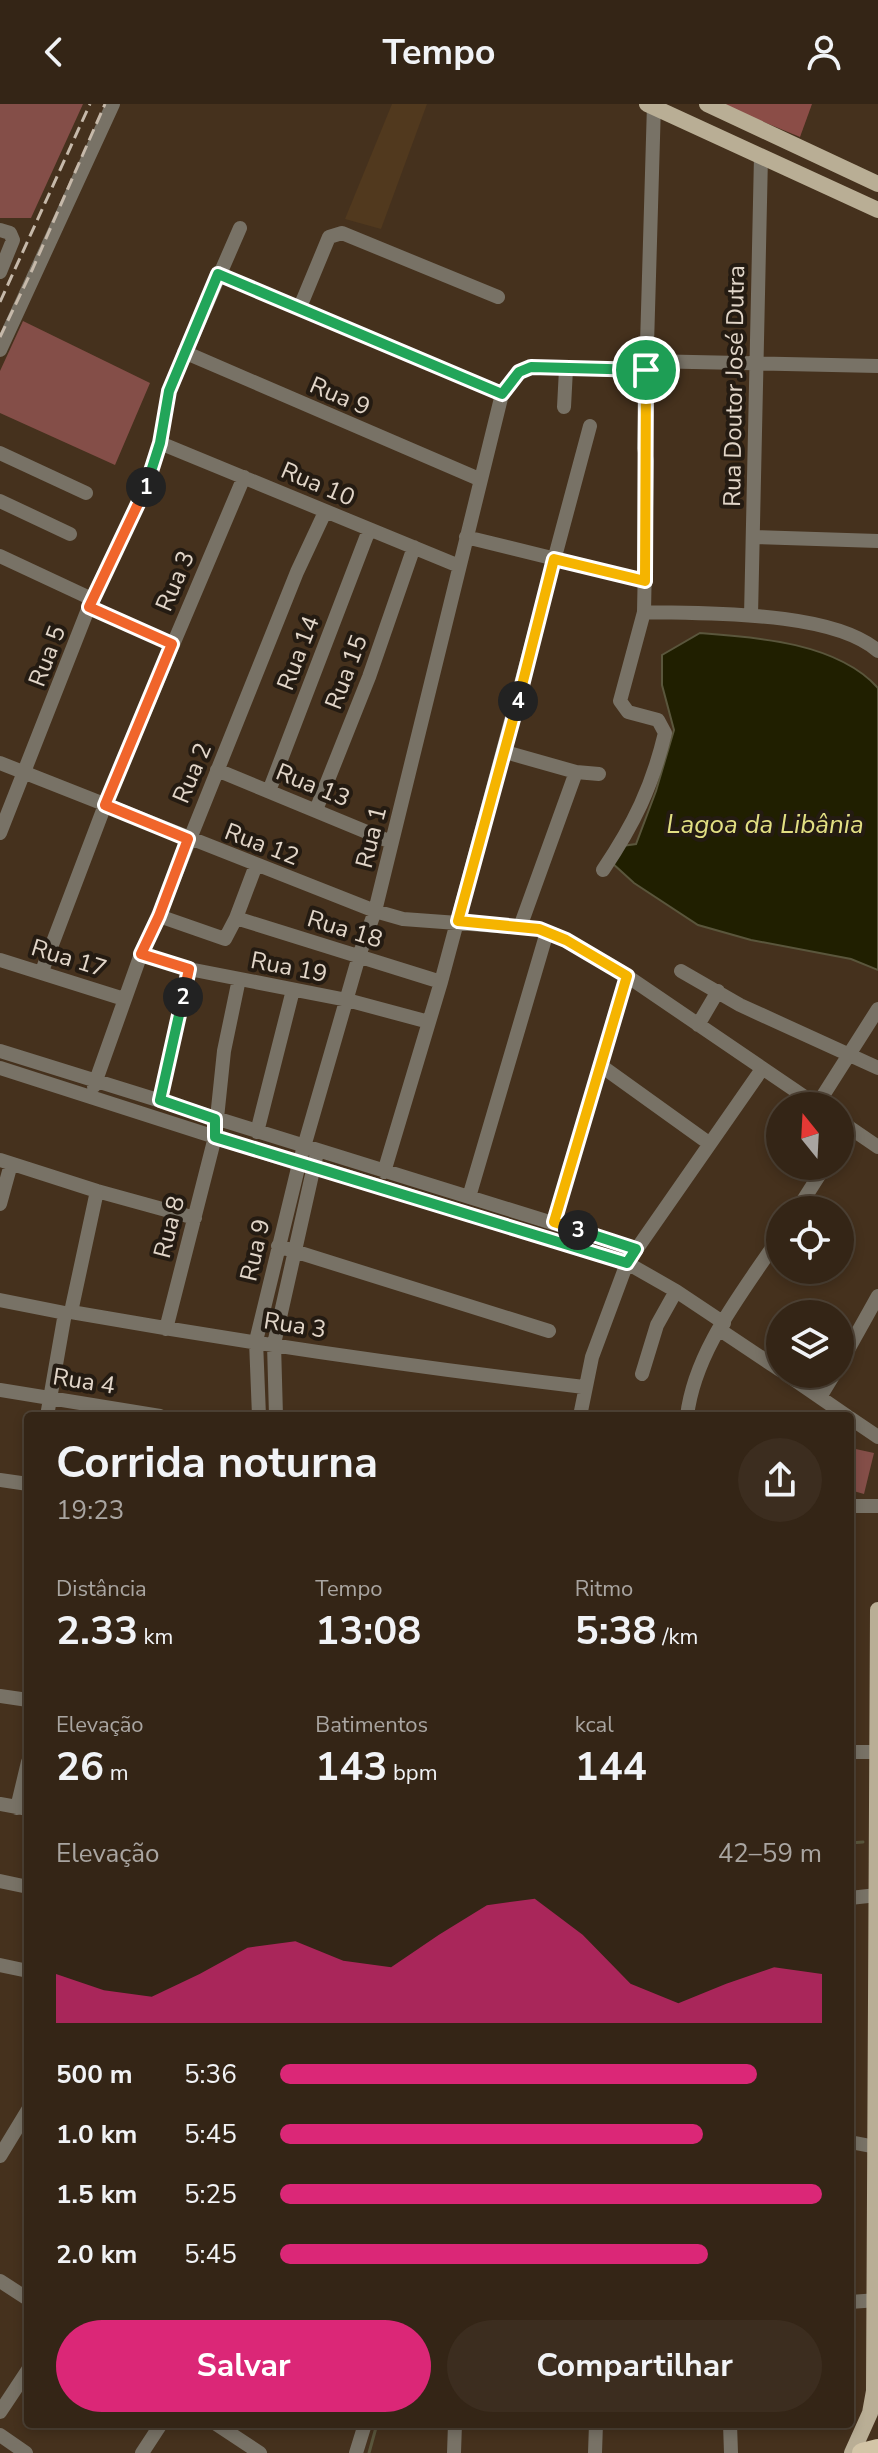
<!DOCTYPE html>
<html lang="pt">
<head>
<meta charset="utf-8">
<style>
	:root { --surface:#342516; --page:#3c2d1f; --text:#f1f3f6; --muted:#a9a5a1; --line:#4e4235; --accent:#db2777 }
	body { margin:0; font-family:"Nunito Sans",sans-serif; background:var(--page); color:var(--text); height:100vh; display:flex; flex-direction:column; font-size:30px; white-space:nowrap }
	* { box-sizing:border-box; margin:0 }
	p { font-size:26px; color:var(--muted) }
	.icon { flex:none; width:44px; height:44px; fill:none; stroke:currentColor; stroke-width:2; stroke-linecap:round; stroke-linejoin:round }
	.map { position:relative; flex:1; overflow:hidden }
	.sheet { position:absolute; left:24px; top:1308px; width:830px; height:1016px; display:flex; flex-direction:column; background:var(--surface); border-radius:8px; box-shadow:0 4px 12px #0003,0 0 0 2px var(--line) }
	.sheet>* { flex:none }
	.needle { width:52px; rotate:342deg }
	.buttons { position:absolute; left:766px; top:988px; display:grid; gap:16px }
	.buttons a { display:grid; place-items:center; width:88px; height:88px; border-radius:50%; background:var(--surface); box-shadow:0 4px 12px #0003,0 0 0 2px var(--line); font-size:40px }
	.pin { position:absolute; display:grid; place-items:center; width:68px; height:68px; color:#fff; margin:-34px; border:4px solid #fff; border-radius:50%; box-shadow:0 2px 8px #0007 }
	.km { position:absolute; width:40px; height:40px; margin:-20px; border-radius:50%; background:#222; color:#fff; font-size:22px; line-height:40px; text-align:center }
	.round { display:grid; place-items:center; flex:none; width:84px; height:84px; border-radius:42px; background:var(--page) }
	.summary { display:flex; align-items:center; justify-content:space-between; height:136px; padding:0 32px }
	h1 { font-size:44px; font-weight:700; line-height:60px }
	.figures { display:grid; grid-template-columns:repeat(3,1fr); gap:12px; height:136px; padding:8px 32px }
	.figures div { display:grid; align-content:center }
	.figures b { font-size:40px; font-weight:700 }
	.figures small { font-size:22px; font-weight:400 }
	.figures p { font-size:22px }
	.chart { height:224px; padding:16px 32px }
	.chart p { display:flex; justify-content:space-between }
	.chart svg { width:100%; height:144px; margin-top:8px; fill:var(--accent); opacity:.7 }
	.primary-button { display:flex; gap:16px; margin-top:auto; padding:16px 32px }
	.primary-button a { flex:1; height:92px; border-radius:48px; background:var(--accent); color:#fff; font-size:32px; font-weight:700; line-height:92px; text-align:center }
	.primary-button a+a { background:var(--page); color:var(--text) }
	ul { padding:0 32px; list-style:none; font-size:26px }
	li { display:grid; grid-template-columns:128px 96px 1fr; align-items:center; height:60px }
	li i { height:20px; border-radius:10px; background:var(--accent) }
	header { display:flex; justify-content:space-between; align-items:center; height:104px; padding:0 32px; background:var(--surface); font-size:36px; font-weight:700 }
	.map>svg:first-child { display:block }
	.built { fill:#51391e }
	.green { fill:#844e48 }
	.forest { fill:#8b4d47 }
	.water { fill:#201f00; stroke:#5a563c; stroke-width:2 }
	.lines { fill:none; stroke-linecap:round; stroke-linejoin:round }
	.stream { stroke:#5a563c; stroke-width:3 }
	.minor { stroke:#787266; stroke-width:14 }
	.major { stroke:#b9ae95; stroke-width:16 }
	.highway { stroke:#d3c5a7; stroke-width:20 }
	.rail { stroke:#c6b9aa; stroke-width:3; stroke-dasharray:12 6; stroke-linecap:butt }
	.split-1-casing { stroke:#fff; stroke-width:16 }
	.split-2-casing { stroke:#fff; stroke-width:16 }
	.split-3-casing { stroke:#fff; stroke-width:16 }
	.split-4-casing { stroke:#fff; stroke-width:16 }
	.split-5-casing { stroke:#fff; stroke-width:16 }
	.split-1 { stroke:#22a559; stroke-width:10 }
	.split-2 { stroke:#f0652b; stroke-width:10 }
	.split-3 { stroke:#22a559; stroke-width:10 }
	.split-4 { stroke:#f5b400; stroke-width:10 }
	.split-5 { stroke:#f5b400; stroke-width:10 }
	.labels { text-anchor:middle; stroke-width:8; stroke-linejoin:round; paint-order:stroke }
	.street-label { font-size:24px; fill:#e2d6c9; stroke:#241b12 }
	.water-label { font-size:26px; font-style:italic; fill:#e2df83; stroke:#241b12 }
</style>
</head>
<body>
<header><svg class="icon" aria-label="back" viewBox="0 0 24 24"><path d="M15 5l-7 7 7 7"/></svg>Tempo<svg class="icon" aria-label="person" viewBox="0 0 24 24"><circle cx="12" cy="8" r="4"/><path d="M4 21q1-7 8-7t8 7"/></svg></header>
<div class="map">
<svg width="878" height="2349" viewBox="0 0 878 2349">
	<rect width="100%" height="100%" fill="#45311d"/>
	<path class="built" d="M 392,0 L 427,0 L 381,125 L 345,115 Z"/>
	<path class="green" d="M 0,0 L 83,0 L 31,114 L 0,114 Z
		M 23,217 L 150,279 L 115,361 L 0,309 L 0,267 Z
		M 851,1344 L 874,1349 L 864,1390 L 850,1386 Z"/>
	<path class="forest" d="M 720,0 L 812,0 L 800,33 Z"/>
	<path class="water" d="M 700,529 C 757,533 838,539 878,584 L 878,866 L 851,855 L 751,836 L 698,821 L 634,779 L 611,758 L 622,742 L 636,740 L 656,687 L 674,626 L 662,581 L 662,551 Z"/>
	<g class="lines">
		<path class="stream" d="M 850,1739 L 863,1738
			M 369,2349 L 377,2320"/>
		<path class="minor" d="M 0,126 L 10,129 L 13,136 L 0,168
			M 218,170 L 502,290
			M 300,203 L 329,133 L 342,129 L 498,193
			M 0,246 L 113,0
			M 184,248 L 479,375
			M 646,257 L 878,262
			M 564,303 L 566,265
			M 160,339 L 459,462
			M 0,349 L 86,389
			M 0,397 L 70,430
			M 466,433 L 645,477
			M 753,433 L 878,437
			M 0,452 L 92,495
			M 89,503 L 172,540
			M 644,508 C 705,510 831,506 878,547
			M 751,512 L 761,52
			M 505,648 L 576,668 L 599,670
			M 0,659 L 375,807 L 403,815 L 539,825 L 556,831 L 627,872 L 818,1002
			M 217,666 L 391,738
			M 269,687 L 369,426
			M 316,706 L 369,573 L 414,443
			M 0,729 L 92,495 L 145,385 L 160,339 L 169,287 L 240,124
			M 603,766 C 634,720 652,683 665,629 L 658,616 L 628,608 L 620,597 L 644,508 L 647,357 L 644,344 L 654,0
			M 159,812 L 225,835 L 236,814 L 256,761
			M 236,814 L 441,878
			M 520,823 L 576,668
			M 141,850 L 189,865 L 347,896 L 429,918
			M 0,856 L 124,895
			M 42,867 L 105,701 L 244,373
			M 681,867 L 740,901 L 878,964
			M 698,921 L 718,887
			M 0,947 L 636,1145
			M 600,961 L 710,1040
			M 0,964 L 299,1060 L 314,1062 L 627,1159 L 676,1187 L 724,1219
			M 94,982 L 141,850 L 159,812 L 297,468 L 325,408
			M 160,996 L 189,865
			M 817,1001 L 878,905
			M 840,1017 L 878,1043
			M 257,1028 L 293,886
			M 840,1039 L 850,1024
			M 0,1056 L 97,1087 L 195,1114
			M 384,1068 L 441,878 L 590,322
			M 469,1093 L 547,828
			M 0,1100 L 11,1060
			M 797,1106 L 825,1062
			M 554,1118 L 627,872
			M 278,1142 L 549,1227
			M 0,1196 L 65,1209 L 71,1208 C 241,1238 413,1263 584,1283
			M 71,1208 L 97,1087
			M 166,1225 L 215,1033 L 224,947 L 239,875
			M 720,1226 L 780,1266
			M 840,1260 L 878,1192
			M 642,1270 L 657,1221 L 676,1187
			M 786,1270 L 847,1312
			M 0,1286 L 160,1312
			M 820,1293 L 834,1270
			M 47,1312 L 65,1209
			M 259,1312 L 256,1237 L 299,1060 L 359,852 L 375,807 L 502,290 L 519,268 L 531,263 L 646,266
			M 276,1312 L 274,1240 L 316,1053
			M 580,1312 L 592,1253 L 627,1159 L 762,965
			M 687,1312 C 695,1245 744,1187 780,1132
			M 850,1314 L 878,1333
			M 0,1376 L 28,1380
			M 850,1402 L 878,1402
			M 0,1592 L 28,1596
			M 850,1648 L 876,1648
			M 0,1700 L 28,1705
			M 17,1704 L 28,1658
			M 0,1777 L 28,1783
			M 850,1794 L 877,1791
			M 0,1861 L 28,1867
			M 850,2038 L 876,2043
			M 0,2052 L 28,2006
			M 0,2177 L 28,2195
			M 850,2198 L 878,2196
			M 0,2308 L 28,2266
			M 216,2320 L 260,2349
			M 730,2320 L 731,2349
			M 0,2331 L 26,2349
			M 142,2349 L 161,2320
			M 356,2349 L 365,2320
			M 454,2349 L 455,2320
			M 595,2349 L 596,2320"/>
		<path class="major" d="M 647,0 L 878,106
			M 707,0 L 878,80
			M 852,2349 L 870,2309 L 874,2287 L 878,1506"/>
		<path class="highway" d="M 862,2349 L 878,2345"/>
		<path class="rail" d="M 0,198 L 90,0
			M 0,233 L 33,164 L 105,0"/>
	</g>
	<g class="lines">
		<defs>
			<path id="split-1" d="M 146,383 L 160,339 L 169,287 L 218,170 L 502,290 L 519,268 L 531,263 L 646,266"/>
			<path id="split-2" d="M 146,383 L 89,503 L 172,540 L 105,701 L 188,735 L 159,812 L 141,850 L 189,865 L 183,893"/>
			<path id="split-3" d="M 183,893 L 160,996 L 215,1015 L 215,1033 L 627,1159 L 636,1145 L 578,1126"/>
			<path id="split-4" d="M 518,597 L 458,817 L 539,825 L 566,836 L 627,872 L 554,1118 L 578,1126"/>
			<path id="split-5" d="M 518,597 L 554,455 L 645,477 L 646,266"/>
		</defs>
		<use href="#split-1" class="split-1-casing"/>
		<use href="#split-2" class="split-2-casing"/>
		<use href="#split-3" class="split-3-casing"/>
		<use href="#split-4" class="split-4-casing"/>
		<use href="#split-5" class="split-5-casing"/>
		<use href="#split-1" class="split-1"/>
		<use href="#split-2" class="split-2"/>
		<use href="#split-3" class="split-3"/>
		<use href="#split-4" class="split-4"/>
		<use href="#split-5" class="split-5"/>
	</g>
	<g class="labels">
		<g class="street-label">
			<text transform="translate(734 282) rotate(-89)" y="8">Rua Doutor José Dutra</text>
			<text transform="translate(340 292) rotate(23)" y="8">Rua 9</text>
			<text transform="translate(318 380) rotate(23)" y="8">Rua 10</text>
			<text transform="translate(175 477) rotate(-67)" y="8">Rua 3</text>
			<text transform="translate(298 549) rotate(-69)" y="8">Rua 14</text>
			<text transform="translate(47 552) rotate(-69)" y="8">Rua 5</text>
			<text transform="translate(346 568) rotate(-69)" y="8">Rua 15</text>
			<text transform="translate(192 669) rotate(-67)" y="8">Rua 2</text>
			<text transform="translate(313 681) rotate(22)" y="8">Rua 13</text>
			<text transform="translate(371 733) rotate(-76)" y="8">Rua 1</text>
			<text transform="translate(262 740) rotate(21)" y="8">Rua 12</text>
			<text transform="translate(345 825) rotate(17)" y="8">Rua 18</text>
			<text transform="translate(69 854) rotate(17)" y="8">Rua 17</text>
			<text transform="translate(289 863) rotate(11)" y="8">Rua 19</text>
			<text transform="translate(169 1123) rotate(-76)" y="8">Rua 8</text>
			<text transform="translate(255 1146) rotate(-77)" y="8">Rua 9</text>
			<text transform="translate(295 1221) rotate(9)" y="8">Rua 3</text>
			<text transform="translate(84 1277) rotate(9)" y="8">Rua 4</text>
		</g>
		<g class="water-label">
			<text x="765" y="729">Lagoa da Libânia</text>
		</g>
	</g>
</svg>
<div class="buttons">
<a><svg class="needle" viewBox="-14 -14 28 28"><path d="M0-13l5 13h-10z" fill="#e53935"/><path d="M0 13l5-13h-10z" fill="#a9a5a1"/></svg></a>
<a><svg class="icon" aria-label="locate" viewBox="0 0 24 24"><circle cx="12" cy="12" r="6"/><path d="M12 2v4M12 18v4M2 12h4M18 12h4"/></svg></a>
<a><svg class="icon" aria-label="layers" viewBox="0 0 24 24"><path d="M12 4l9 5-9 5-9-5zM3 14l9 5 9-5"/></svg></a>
</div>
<div class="pin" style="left:646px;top:266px;background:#1e9e55"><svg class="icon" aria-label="arrive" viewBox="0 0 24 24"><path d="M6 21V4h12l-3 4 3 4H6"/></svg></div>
<b class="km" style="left:146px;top:383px">1</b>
<b class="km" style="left:183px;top:893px">2</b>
<b class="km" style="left:578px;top:1126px">3</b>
<b class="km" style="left:518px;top:597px">4</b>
<section class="sheet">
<div class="summary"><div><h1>Corrida noturna</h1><p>19:23</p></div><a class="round"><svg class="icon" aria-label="share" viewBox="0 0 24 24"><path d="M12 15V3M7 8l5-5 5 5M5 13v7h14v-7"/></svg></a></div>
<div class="figures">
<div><p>Distância</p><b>2.33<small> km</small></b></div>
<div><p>Tempo</p><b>13:08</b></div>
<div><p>Ritmo</p><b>5:38<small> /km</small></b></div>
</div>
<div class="figures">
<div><p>Elevação</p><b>26<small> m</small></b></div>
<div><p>Batimentos</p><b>143<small> bpm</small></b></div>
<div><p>kcal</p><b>144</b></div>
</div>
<div class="chart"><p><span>Elevação</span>42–59 m</p>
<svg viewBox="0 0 160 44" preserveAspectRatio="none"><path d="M0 44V29L10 34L20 36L30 29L40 21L50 19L60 25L70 27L80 17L90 8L100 6L110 17L120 32L130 38L140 32L150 27L160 29V44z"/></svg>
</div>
<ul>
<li><b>500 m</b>5:36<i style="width:88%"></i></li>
<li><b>1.0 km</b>5:45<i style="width:78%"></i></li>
<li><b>1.5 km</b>5:25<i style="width:100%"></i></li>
<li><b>2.0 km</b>5:45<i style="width:79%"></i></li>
</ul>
<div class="primary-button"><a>Salvar</a><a>Compartilhar</a></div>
</section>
</div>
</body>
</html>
